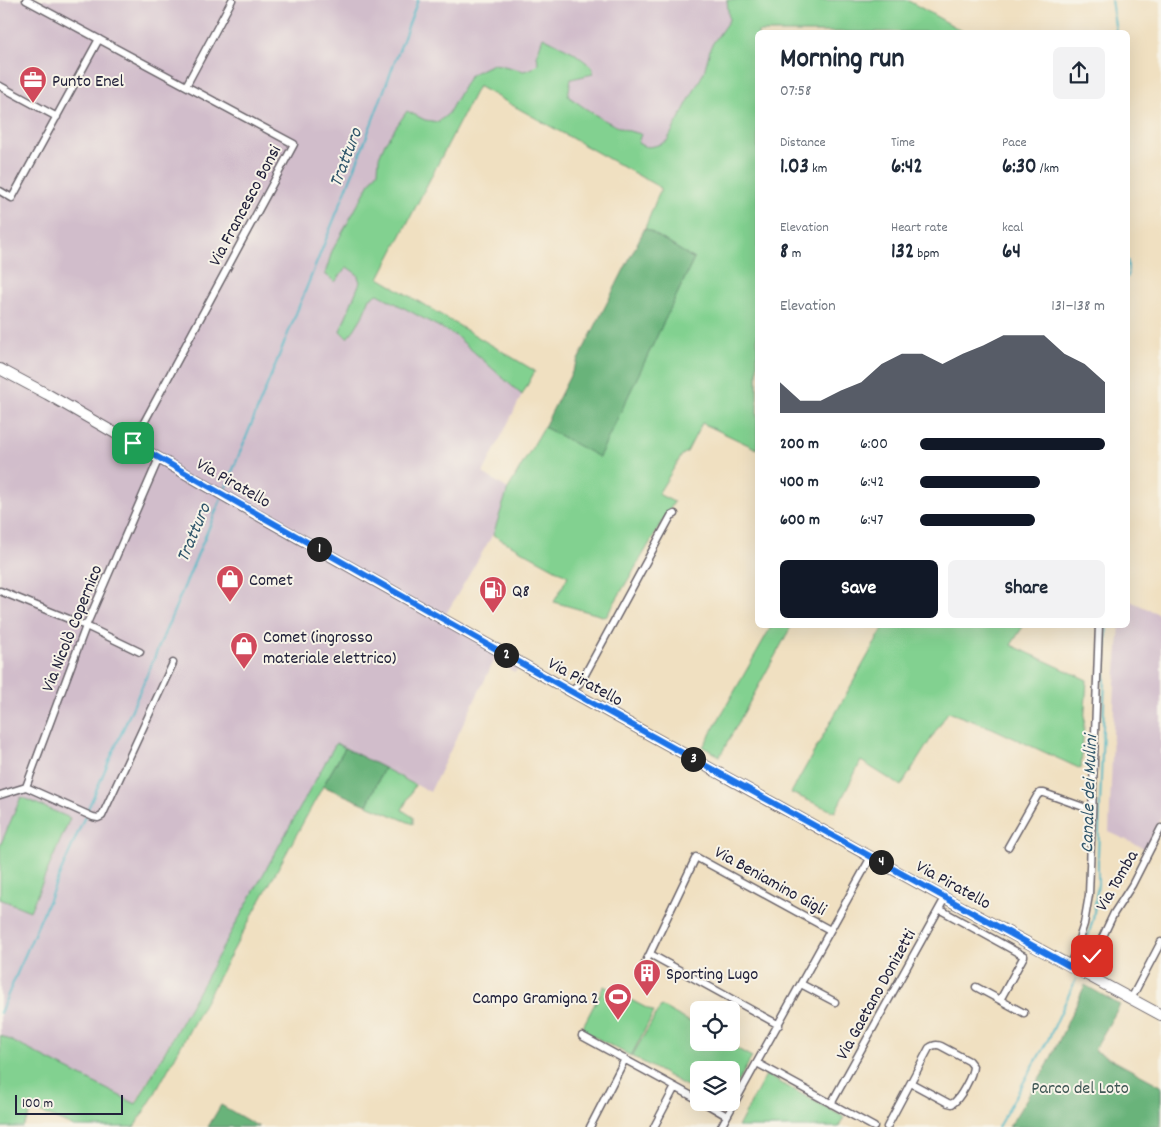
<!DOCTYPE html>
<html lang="en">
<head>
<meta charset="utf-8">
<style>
	:root { --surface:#fff; --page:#f2f2f3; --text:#1f2937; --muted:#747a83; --accent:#111827 }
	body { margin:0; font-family:Dekko,sans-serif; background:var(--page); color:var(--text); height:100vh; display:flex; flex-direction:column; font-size:19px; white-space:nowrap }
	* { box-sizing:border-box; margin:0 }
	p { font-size:16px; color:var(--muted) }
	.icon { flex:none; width:28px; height:28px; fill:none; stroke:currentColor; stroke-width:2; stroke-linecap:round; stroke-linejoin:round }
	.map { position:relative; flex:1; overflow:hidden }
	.details { position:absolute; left:755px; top:30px; width:375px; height:598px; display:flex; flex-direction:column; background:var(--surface); border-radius:8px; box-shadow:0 5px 20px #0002 }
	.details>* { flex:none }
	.controls { position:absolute; left:690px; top:1001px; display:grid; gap:10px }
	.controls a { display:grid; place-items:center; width:50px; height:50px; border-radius:8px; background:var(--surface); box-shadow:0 5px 20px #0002; font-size:25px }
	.scale { position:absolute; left:15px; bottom:12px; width:108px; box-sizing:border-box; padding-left:5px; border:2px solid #22223b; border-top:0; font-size:14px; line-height:18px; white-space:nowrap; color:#22223b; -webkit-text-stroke:4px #f7f3e8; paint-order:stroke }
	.pin { position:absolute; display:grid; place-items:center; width:42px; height:42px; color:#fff; margin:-21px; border-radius:10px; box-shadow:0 2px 8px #0006 }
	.km { position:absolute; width:25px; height:25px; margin:-12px; border-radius:50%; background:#222; color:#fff; font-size:14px; line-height:25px; text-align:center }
	.round { display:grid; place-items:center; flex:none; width:52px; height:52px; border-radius:8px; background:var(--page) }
	.summary { display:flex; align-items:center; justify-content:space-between; height:85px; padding:0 25px }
	h1 { font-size:28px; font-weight:700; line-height:38px }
	.figures { display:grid; grid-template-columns:repeat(3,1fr); gap:8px; height:85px; padding:5px 25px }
	.figures div { display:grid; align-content:center }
	.figures b { font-size:21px; font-weight:700 }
	.figures small { font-size:14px; font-weight:400 }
	.figures p { font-size:14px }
	.chart { height:140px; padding:10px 25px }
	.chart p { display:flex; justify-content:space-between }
	.chart svg { width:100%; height:90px; margin-top:5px; fill:var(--accent); opacity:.7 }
	.primary-button { display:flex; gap:10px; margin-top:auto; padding:10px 25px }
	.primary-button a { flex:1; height:58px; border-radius:8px; background:var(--accent); color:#fff; font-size:20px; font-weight:700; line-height:58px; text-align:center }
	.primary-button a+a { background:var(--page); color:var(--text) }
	ul { padding:0 25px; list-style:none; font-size:16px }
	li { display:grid; grid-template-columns:80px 60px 1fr; align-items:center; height:38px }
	li i { height:12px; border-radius:6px; background:var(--accent) }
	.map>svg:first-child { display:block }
	.industrial { fill:#d1bdcb }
	.green { fill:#82d190; stroke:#527a66 }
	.forest { fill:#69b37a; stroke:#466a5a }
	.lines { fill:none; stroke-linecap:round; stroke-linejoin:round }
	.stream { stroke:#49b6c5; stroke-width:2 }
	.street-casing { stroke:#6a646a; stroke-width:9 }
	.primary-casing { stroke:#6a646a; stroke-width:12 }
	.street { stroke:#fff; stroke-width:6 }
	.primary { stroke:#fff; stroke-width:10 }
	.route-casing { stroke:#fff; stroke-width:10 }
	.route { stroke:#1a73e8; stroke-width:6 }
	.labels { text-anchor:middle; stroke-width:4; stroke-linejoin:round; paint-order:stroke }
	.poi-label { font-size:18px; fill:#22223b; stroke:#f7f3e8; text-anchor:start }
	.street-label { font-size:18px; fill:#22223b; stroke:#f7f3e8 }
	.park-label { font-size:18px; fill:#3f5754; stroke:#f7f3e8 }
	.water-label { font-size:19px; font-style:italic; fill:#30566b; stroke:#f7f3e8 }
</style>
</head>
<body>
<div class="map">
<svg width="1161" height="1127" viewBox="0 0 1161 1127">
	<rect width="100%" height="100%" fill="#f7f3e8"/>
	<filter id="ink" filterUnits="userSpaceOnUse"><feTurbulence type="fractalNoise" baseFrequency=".02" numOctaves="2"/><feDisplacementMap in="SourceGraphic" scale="10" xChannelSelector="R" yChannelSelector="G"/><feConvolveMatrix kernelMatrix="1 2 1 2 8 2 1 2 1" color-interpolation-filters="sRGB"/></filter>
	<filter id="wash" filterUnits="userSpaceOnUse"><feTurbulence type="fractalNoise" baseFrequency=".0096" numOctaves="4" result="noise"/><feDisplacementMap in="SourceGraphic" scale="20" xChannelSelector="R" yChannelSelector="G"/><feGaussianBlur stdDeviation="1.12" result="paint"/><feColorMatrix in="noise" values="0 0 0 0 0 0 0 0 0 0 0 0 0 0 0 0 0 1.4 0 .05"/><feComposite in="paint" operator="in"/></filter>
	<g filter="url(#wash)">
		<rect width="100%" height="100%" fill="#f0e0c1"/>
		<path class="industrial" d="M 0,0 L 727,0 L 727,1 L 729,20 L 711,46 L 704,72 L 667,141 L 655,147 L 642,146 L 637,143 L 640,134 L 631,132 L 609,123 L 567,96 L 571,79 L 579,77 L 538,63 L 533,68 L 524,71 L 500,65 L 494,64 L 470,75 L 448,114 L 438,122 L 425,120 L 407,111 L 379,157 L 378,171 L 371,181 L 347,266 L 357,274 L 360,282 L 354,296 L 362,317 L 370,298 L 378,294 L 456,336 L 522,395 L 483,473 L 508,489 L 493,534 L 446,614 L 523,660 L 515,672 L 494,661 L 430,792 L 336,744 L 135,1104 L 0,1035 Z
			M 1128,600 L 1161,615 L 1161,817 L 1146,849 L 1109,832 L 1115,682 L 1120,625 L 1128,625 Z"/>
		<path class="green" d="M 727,0 L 907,0 L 964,32 L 758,32 L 757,449 L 702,423 L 687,452 L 682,455 L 658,494 L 674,502 L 606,617 L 554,602 L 568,576 L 493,535 L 508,489 L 544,427 L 599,456 L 694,259 L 645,228 L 661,188 L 478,86 L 379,278 L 535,371 L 522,395 L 456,336 L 378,294 L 370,298 L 362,317 L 354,330 L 347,338 L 340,331 L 360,282 L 357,274 L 347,267 L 335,282 L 325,274 L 332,251 L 371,181 L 378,171 L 379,157 L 385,143 L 407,111 L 425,120 L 438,122 L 448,114 L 470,75 L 493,64 L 500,65 L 524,71 L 533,68 L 538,63 L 537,54 L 543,37 L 573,52 L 592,67 L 593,74 L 571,79 L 568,96 C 590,112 614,129 641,134 L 638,143 C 648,150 656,146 667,141 L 704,72 L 711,46 L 729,20 Z
			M 772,625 L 792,625 L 720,756 L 703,747 Z
			M 885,625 L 1024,625 L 1011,645 L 1087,680 L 1081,769 L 992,728 L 948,712 L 901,786 L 861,761 L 835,812 L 791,793 Z
			M 336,743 L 345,748 L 323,786 L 153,1097 L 134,1127 L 74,1127 L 33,1109 L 23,1127 L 0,1127 L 0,1035 L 136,1104 Z
			M 384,768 L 415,785 L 402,810 L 413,817 L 413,824 L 367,805 Z
			M 21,797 L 70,818 L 30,911 L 0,899 L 0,846 Z
			M 604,986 L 654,1012 L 631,1056 L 581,1030 Z
			M 661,1006 L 699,1027 L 699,1042 L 727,1043 L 752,1057 L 731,1094 L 731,1070 L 699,1070 L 699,1093 L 632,1056 Z
			M 766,1075 L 844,1117 L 839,1127 L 738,1127 Z"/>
		<path class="forest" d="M 645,228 L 694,259 L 599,457 L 544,427 Z
			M 345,748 L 384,768 L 367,805 L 323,786 Z
			M 1085,985 L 1120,1005 L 1094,1050 L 1161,1086 L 1161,1127 L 1009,1127 L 1048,1064 Z
			M 221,1105 L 259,1127 L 208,1127 Z"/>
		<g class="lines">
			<path class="stream" d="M 1111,0 L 1116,32
				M 1128,261 L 1128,277
				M 224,492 L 354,170 L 418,0
				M 87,811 L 147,675 L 221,499
				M 1081,962 L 1093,919 L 1098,884 L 1098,855 L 1107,625
				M 0,1013 L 85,816
				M 998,1127 L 1048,1040 L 1076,979"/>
		</g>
	</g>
	<g filter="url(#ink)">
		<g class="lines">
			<defs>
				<path id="street" d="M 26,0 L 294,144 L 133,443
					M 0,86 L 57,117
					M 186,86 L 232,0
					M 0,191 L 12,198 L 99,39
					M 0,591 L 86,626 L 140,652
					M 572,692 L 582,680 L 671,516 L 675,514
					M 26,787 L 93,817 L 98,818 L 102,816 L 173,663
					M 0,795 L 26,787 L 86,626 L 159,458
					M 1008,847 L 1037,796 L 1040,793 L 1044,793 L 1092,810
					M 939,909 L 1024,956 L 1000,1000
					M 650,954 L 779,1025
					M 1070,966 L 1084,924 L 1089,895 L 1099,625
					M 642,970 L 696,857 L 830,930
					M 1085,974 L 1114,913 L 1132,885 L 1161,828
					M 801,984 L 835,1002
					M 976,987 L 1024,1013
					M 1131,999 L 1161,942
					M 582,1036 L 699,1100
					M 757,1063 L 874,1127
					M 703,1102 L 727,1116
					M 831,1104 L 945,898
					M 590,1127 L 625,1059
					M 654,1127 L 675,1087
					M 721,1127 L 871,857
					M 887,1127 L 929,1048 C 933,1045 937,1044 941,1046 L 969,1061 L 973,1066 C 973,1075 960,1099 952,1104 L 948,1103 L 911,1083"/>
				<path id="primary" d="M 0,369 L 47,394 L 247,509 L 572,692 L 945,898 L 1161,1015"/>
			</defs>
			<use href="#street" class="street-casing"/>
			<use href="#primary" class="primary-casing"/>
			<use href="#street" class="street"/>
			<use href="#primary" class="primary"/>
		</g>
	</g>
	<g class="lines" filter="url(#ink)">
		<defs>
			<path id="route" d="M 133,443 L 236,502 L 572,692 L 1084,974 L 1092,956"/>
		</defs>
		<use href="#route" class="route-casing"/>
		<use href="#route" class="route"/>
	</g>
	<defs>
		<symbol id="office-pin" viewBox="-11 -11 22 30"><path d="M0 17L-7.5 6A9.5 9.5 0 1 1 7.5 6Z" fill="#d1495b" stroke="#f7f3e8"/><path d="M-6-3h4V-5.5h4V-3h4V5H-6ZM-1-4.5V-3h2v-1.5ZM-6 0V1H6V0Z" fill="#fff"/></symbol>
		<symbol id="shop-pin" viewBox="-11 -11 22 30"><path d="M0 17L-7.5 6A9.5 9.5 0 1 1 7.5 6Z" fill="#d1495b" stroke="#f7f3e8"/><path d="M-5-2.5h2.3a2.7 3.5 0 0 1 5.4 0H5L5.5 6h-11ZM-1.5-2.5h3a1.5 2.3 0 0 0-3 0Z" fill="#fff"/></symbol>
		<symbol id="fuel-pin" viewBox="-11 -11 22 30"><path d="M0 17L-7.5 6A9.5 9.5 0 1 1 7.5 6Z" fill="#d1495b" stroke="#f7f3e8"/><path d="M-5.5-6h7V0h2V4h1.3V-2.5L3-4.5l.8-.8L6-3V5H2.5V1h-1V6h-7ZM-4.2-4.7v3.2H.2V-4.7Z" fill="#fff"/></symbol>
		<symbol id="building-pin" viewBox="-11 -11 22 30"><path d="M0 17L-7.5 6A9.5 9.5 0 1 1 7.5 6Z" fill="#d1495b" stroke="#f7f3e8"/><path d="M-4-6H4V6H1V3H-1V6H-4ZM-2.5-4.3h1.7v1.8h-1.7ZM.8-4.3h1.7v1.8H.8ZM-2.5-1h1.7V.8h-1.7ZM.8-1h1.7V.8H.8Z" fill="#fff"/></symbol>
		<symbol id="stadium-pin" viewBox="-11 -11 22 30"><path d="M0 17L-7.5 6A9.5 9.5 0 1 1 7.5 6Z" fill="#d1495b" stroke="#f7f3e8"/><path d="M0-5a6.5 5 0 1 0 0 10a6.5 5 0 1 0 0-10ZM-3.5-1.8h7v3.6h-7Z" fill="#fff"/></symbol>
	</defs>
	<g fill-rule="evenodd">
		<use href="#office-pin" x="17" y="64" width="32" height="43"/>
		<use href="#shop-pin" x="214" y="563" width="32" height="43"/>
		<use href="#fuel-pin" x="477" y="574" width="32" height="43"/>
		<use href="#shop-pin" x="228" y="630" width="32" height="43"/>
		<use href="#building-pin" x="631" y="957" width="32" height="43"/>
		<use href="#stadium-pin" x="602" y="981" width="32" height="43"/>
	</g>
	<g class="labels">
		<g class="poi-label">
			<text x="52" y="86">Punto Enel</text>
			<text x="249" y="585">Comet</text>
			<text x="512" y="596">Q8</text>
			<text x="263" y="642">Comet (ingrosso<tspan x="263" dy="21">materiale elettrico)</tspan></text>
			<text x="666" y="979">Sporting Lugo</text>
			<text x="599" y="1003" text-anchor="end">Campo Gramigna 2</text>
		</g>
		<g class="street-label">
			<text transform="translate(244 205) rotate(-62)" y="6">Via Francesco Bonsi</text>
			<text transform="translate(234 482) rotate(30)" y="6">Via Piratello</text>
			<text transform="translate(71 628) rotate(-68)" y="6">Via Nicolò Copernico</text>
			<text transform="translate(586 681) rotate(29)" y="6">Via Piratello</text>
			<text transform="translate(771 880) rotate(29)" y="6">Via Beniamino Gigli</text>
			<text transform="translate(1116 880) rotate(-60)" y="6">Via Tomba</text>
			<text transform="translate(954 884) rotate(29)" y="6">Via Piratello</text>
			<text transform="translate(875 994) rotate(-61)" y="6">Via Gaetano Donizetti</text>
		</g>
		<g class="park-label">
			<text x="1080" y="1093">Parco del Loto</text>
		</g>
		<g class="water-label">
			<text transform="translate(344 157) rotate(-69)" y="7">Tratturo</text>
			<text transform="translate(192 532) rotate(-67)" y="7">Tratturo</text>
			<text transform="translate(1087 794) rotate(-88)" y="7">Canale dei Mulini</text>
		</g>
	</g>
</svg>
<div class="controls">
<a><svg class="icon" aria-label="locate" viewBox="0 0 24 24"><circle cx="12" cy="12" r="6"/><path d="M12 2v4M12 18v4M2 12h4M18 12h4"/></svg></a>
<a><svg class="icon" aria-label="layers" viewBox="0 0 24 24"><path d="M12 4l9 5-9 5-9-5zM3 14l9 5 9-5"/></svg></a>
</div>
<div class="scale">100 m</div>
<div class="pin" style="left:133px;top:443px;background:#1e9e55"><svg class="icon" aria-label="arrive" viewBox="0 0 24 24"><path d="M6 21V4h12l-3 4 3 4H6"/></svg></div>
<div class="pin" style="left:1092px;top:956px;background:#d93025"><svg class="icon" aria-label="check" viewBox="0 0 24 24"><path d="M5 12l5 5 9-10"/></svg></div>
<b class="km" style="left:319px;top:549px">1</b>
<b class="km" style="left:506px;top:655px">2</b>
<b class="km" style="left:693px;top:759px">3</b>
<b class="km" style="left:881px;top:862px">4</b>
<section class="details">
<div class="summary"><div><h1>Morning run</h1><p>07:58</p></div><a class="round"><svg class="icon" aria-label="share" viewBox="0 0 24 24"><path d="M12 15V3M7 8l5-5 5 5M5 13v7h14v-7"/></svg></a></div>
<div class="figures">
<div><p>Distance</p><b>1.03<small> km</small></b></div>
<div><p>Time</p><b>6:42</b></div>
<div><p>Pace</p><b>6:30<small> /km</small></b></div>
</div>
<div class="figures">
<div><p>Elevation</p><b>8<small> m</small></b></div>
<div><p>Heart rate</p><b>132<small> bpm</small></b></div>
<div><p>kcal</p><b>64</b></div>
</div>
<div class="chart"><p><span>Elevation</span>131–138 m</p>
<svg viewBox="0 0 160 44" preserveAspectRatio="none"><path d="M0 44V29L10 38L20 38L30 33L40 29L50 20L60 15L70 15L80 20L90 15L100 11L110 6L120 6L130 6L140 15L150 20L160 29V44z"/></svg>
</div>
<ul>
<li><b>200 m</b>6:00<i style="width:100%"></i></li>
<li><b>400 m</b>6:42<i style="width:65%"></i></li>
<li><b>600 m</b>6:47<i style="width:62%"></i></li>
</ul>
<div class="primary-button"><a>Save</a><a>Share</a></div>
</section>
</div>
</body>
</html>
